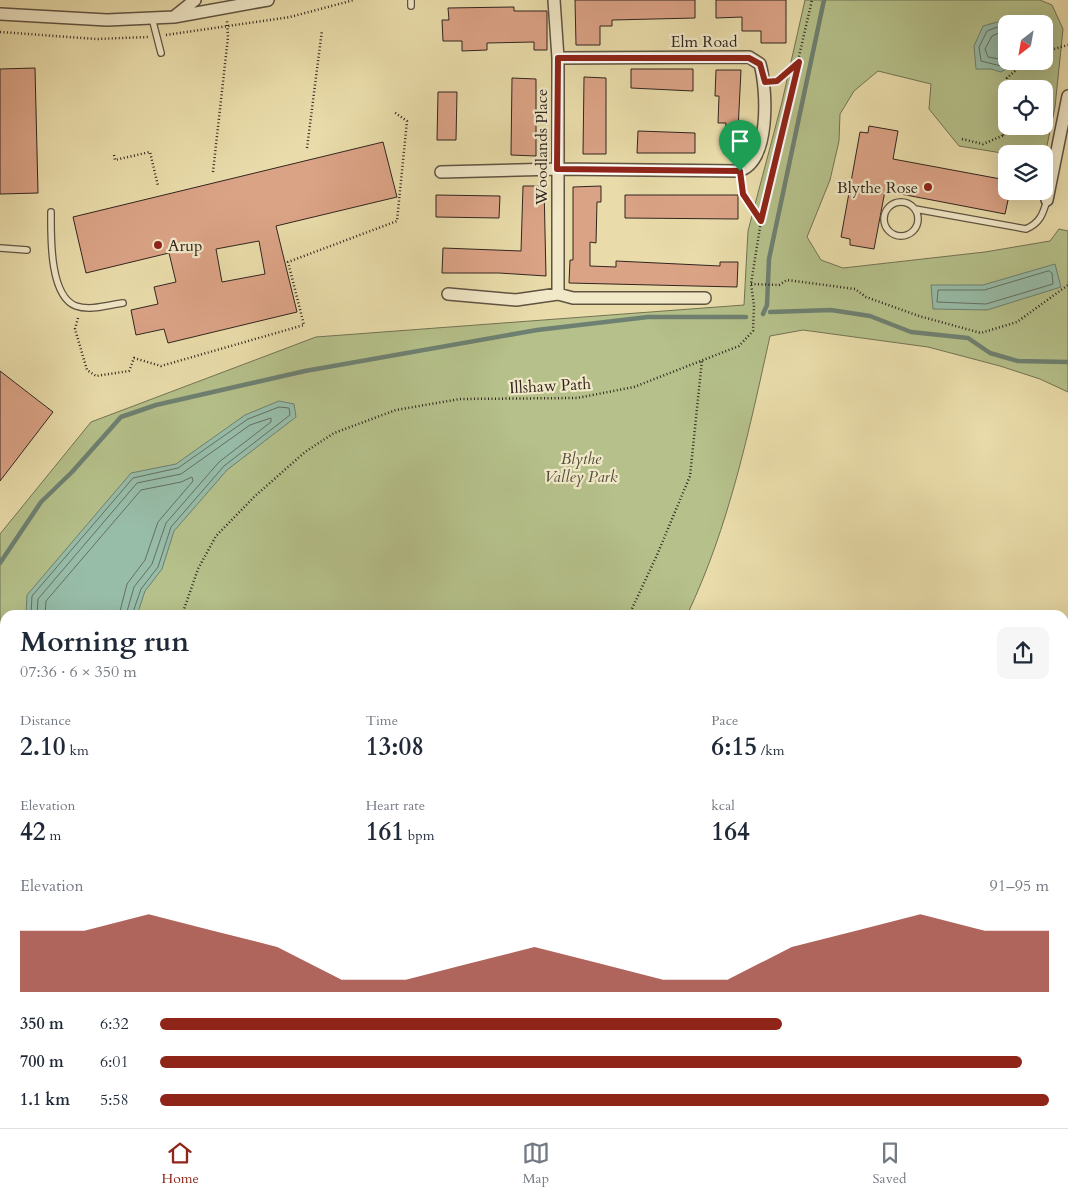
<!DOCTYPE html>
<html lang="en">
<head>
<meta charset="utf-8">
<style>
	:root { --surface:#fff; --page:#f6f6f7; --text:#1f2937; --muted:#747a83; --line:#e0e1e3; --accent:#8f2418 }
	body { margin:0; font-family:Cardo,serif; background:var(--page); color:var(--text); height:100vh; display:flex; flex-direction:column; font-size:19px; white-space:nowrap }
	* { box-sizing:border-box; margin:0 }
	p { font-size:16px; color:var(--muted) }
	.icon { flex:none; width:28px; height:28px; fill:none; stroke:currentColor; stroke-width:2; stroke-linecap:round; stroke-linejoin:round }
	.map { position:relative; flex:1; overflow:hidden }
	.panel { position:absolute; left:0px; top:610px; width:1069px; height:519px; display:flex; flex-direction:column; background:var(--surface); border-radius:15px 15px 0 0; box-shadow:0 5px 20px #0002 }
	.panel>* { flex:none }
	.needle { width:32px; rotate:211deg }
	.tools { position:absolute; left:998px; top:15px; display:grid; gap:10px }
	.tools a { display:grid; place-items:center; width:55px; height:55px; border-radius:10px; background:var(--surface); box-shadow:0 5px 20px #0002; font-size:25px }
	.pin { position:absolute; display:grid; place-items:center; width:42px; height:42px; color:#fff; margin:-51px -21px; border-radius:50% 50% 50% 0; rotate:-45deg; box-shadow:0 0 5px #0007 }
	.pin .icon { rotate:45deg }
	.round { display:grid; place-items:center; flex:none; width:52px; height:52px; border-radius:10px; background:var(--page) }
	.headline { display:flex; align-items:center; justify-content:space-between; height:85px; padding:0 20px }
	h1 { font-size:28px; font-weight:600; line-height:38px }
	.figures { display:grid; grid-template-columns:repeat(3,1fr); gap:8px; height:85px; padding:5px 20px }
	.figures div { display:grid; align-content:center }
	.figures b { font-size:25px; font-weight:600 }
	.figures small { font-size:14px; font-weight:400 }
	.figures p { font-size:14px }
	.chart { height:140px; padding:10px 20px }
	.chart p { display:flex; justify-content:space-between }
	.chart svg { width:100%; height:90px; margin-top:5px; fill:var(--accent); opacity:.7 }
	ul { padding:0 20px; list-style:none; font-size:16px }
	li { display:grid; grid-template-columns:80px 60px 1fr; align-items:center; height:38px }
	li i { height:12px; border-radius:6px; background:var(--accent) }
	.tab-bar { display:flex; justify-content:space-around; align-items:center; height:70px; border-top:1px solid var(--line); background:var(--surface); font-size:14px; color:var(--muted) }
	.tab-bar a { display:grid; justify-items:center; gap:2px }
	.tab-bar .selected { color:var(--accent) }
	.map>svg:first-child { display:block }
	.green { fill:#b5c08a; stroke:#737254; fill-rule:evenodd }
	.water { fill:#97bca8; stroke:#6e8071 }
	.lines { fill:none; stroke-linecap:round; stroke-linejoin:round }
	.shore { stroke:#647064; stroke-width:1 }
	.stream { stroke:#6e8071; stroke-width:4.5 }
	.building { fill:#dba386; stroke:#31251f; fill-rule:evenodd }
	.lane-casing { stroke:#5f5342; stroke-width:8 }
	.street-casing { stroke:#5f5342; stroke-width:14 }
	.path { stroke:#31251f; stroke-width:2.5; stroke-dasharray:1 2.5; stroke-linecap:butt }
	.lane { stroke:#f1e8c8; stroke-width:5.5 }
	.street { stroke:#f1e8c8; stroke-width:11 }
	.route-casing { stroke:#fff; stroke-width:10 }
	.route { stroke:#8f2418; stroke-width:6 }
	.poi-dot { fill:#8f2418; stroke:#f1e8c8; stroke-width:2 }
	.labels { text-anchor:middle; stroke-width:4.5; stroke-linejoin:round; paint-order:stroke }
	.street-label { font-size:16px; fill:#31251f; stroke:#f1e8c8 }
	.poi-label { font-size:16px; fill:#31251f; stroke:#f1e8c8; text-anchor:end }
	.park-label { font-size:16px; font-style:italic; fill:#524c3a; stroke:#f1e8c8 }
</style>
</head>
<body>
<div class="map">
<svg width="1068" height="1128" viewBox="0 0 1068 1128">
	<rect width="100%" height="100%" fill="#e9dcaa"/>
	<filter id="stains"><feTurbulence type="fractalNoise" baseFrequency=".004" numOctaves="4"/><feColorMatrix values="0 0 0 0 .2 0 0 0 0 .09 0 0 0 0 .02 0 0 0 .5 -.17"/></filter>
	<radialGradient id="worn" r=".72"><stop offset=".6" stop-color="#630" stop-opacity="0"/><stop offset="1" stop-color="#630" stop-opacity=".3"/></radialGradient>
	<path class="green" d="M 805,0 L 1040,0 L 1052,5 L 1063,29 L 1055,107 L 1044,160 L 1044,154 L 1008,154 L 959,146 L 929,109 L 931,84 L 878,71 L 854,91 L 840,114 L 839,141 L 830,180 L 807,237 L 821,260 L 843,268 L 985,252 L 1050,241 L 1059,229 L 1068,231 L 1068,392 L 1040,379 L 1000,366 L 928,347 L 803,330 L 770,336 C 749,431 729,527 687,615 L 5,615 L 5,1124 L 423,1124 L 420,1128 L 0,1128 L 0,534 L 91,422 L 316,337 L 744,305 L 748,231 L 782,102 ZM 1006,24 L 1044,24 L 1044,61 L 1006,61 ZM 1006,89 L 1044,89 L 1044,126 L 1006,126 Z"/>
	<path class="water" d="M 1001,21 L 1007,24 L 1006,61 L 1020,61 L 1001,72 L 991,69 L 976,69 L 974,46 L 983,26 Z
		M 1055,264 L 1061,287 L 987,310 L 933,309 L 931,285 L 983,285 Z
		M 279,401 L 294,404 L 296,417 L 227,470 L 174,531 L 162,569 L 145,591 L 137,615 L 26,615 L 27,595 L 131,473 L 176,464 L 245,415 Z"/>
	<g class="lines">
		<path class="shore" d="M 1006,29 L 1000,26 L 987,31 L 979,47 L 981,61 L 1001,66 L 1011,61
			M 1006,35 L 999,33 L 992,36 L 985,49 L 988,57 L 1000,59 L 1006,57
			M 1049,271 L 1052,273 L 1053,284 L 986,304 L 937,302 L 938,290 L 984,290 Z
			M 31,615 L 32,596 L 133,478 L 178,468 L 248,419 L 279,407 L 289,408 L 290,415 L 224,466 L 171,527 L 158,567 L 141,589 L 132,615
			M 37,615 L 38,599 L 137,483 L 181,474 L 250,425 L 271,418 L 271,422 L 219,462 L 166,523 L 152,564 L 134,587 L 126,615
			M 45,615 L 46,601 L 141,490 L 181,482 L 192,477 L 193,481 L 158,522 L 145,560 L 127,584 L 119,615"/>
		<path class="stream" d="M 770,312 L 831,310 L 870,316 L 911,332 L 968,338 L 990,353 L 1018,361 L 1068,362
			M 763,314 L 767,305 L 769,259 L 824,0
			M 0,563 L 41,502 L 72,472 L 121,417 L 156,405 L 305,371 L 537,330 L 648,317 L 746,317
			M 0,683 L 5,682
			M 0,825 L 5,828
			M 417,1124 L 419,1128"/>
	</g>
	<path class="building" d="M 575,0 L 695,0 L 695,18 L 612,20 L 612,26 L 600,26 L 600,45 L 576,45 Z
		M 716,0 L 786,0 L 786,43 L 761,43 L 761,31 L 742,31 L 742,17 L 716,18 Z
		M 514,7 L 514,11 L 547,11 L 547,50 L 534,50 L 534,42 L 487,43 L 487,50 L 462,51 L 462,41 L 443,41 L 442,20 L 449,20 L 448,8 Z
		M 35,68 L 38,193 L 0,194 L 0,69 Z
		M 631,69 L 693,69 L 693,91 L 631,88 Z
		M 716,70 L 741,70 L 738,130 L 748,131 L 746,156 L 724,154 L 726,123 L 718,123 L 719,96 L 715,96 Z
		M 584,77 L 606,78 L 606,154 L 583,154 Z
		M 512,78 L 536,79 L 536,156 L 511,155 Z
		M 438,92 L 457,92 L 456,140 L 437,140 Z
		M 869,126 L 898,131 L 893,159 L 1006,180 L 1006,191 L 1010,191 L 1005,214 L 885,191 L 874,249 L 850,245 L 850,239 L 841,237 L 860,132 L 868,133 Z
		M 638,131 L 695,133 L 695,153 L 637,153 Z
		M 383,142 L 397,197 L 276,226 L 297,312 L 168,343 L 164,329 L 136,335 L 131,310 L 158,304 L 154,287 L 176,282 L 169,253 L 86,273 L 73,217 ZM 259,241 L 265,274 L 222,282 L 216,249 Z
		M 523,186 L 544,186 L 546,276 L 499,273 L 442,273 L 443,248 L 521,251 Z
		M 601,186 L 601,202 L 597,202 L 596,243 L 590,242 L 590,266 L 616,267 L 616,261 L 720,266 L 720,262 L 738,262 L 737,287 L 569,283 L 570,260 L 573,260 L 573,187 Z
		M 436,195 L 500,196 L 499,218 L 436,217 Z
		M 625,195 L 738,195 L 738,219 L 625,218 Z
		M 0,371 L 53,412 L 0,481 Z"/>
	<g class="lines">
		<defs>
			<path id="lane" d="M 411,6 L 411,0
				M 152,18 L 161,53
				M884 219a17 17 0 1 1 34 0a17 17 0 1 1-34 0Z
				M 915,209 L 1026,229 C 1040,223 1043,214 1047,200
				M 51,212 C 51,235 49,296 76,306 C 90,311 108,305 123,303
				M 0,248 L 27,250"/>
			<path id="street" d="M 554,0 L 558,58 L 558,294
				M 0,14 L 107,20 L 174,17 L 268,0
				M 175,16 L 195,0
				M 441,172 L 557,169 L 738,171 C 771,163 767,89 760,64 L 749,57 L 558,58
				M 1047,200 L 1068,96
				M 448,294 L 516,300 L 558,294 L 573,298 L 705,298"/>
		</defs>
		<use href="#lane" class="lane-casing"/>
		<use href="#street" class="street-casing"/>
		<path class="path" d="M 0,32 L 96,39 L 148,37
			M 166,35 L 290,17 L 354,0
			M 1044,52 L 1068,45
			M 775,81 L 798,63
			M 1009,89 L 1007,78 L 1026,61
			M 1044,93 L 1054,96
			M 1003,135 L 1010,126
			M 962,139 L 983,144 L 1002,136 L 1006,119
			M 307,148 L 322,30
			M 114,155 L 115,160 L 150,152 L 158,186
			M 213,172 L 228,37 L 227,21
			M 742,183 L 743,195 L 761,221
			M 751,284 L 779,285 L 787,280 L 855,289 L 866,297 L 919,316 L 981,333 L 1017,322 L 1068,285
			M 78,318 L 75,329 L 87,370 L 96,376 L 129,371 L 134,358 L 161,366 L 304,325 L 288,262 L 397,221 L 407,121 L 394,112
			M 182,615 L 198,569 L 216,536 L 254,497 L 305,452 L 334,433 L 396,410 L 460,399 L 577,398 L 634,387 L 739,346 L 753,331 L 754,305 L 751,284 L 761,221 L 812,0
			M 629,615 L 657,555 L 690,476 L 702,360
			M 0,724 L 5,724
			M 0,760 L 5,768
			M 240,1124 L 246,1128"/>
		<use href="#lane" class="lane"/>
		<use href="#street" class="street"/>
	</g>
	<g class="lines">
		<defs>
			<path id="route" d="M 558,58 L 749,58 L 760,64 L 765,82 L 777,81 L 799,62 L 761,221 L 743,194 L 740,171 L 557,169 Z"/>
		</defs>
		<use href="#route" class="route-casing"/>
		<use href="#route" class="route"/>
	</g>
	<g class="poi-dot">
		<circle cx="928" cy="187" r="5"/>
		<circle cx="158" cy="245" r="5"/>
	</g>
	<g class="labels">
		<g class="street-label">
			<text x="704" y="47">Elm Road</text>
			<text transform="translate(541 147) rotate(-90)" y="6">Woodlands Place</text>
			<text transform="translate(550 385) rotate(-3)" y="6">Illshaw Path</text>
		</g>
		<g class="poi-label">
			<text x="918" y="193">Blythe Rose</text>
			<text x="168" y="251" text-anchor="start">Arup</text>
		</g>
		<g class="park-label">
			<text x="581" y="464">Blythe<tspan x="581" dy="18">Valley Park</tspan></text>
		</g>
	</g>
	<rect width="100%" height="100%" filter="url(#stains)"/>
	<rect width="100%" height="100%" fill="url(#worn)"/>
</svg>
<div class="tools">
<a><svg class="needle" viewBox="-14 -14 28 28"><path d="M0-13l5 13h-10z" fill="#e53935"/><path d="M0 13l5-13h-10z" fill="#747a83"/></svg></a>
<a><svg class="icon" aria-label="locate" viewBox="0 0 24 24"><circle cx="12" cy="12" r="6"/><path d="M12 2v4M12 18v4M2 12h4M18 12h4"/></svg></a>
<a><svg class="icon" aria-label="layers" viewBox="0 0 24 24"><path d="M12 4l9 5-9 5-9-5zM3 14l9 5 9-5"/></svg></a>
</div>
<div class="pin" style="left:740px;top:171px;background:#1e9e55"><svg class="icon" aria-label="arrive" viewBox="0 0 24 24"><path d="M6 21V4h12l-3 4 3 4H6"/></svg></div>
<section class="panel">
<div class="headline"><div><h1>Morning run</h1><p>07:36 · 6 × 350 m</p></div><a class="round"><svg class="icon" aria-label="share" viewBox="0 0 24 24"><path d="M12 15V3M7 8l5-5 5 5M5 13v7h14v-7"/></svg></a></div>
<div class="figures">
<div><p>Distance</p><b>2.10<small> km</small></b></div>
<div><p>Time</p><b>13:08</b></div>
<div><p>Pace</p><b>6:15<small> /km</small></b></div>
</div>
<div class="figures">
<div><p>Elevation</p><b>42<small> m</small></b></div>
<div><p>Heart rate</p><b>161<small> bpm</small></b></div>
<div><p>kcal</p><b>164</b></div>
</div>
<div class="chart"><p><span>Elevation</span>91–95 m</p>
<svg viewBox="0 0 160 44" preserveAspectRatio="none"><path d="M0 44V14L10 14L20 6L30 14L40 22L50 38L60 38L70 30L80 22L90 30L100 38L110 38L120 22L130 14L140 6L150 14L160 14V44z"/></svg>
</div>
<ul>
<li><b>350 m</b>6:32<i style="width:70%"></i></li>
<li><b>700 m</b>6:01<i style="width:97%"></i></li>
<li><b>1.1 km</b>5:58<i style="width:100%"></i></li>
</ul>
</section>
</div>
<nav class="tab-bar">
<a class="selected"><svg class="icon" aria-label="home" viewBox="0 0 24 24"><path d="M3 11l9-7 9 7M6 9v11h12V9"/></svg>Home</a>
<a><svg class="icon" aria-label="map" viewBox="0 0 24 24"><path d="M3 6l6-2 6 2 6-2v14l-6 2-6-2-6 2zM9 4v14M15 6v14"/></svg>Map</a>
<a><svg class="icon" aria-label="saved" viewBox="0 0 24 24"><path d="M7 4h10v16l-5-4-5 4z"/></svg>Saved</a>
</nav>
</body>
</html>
